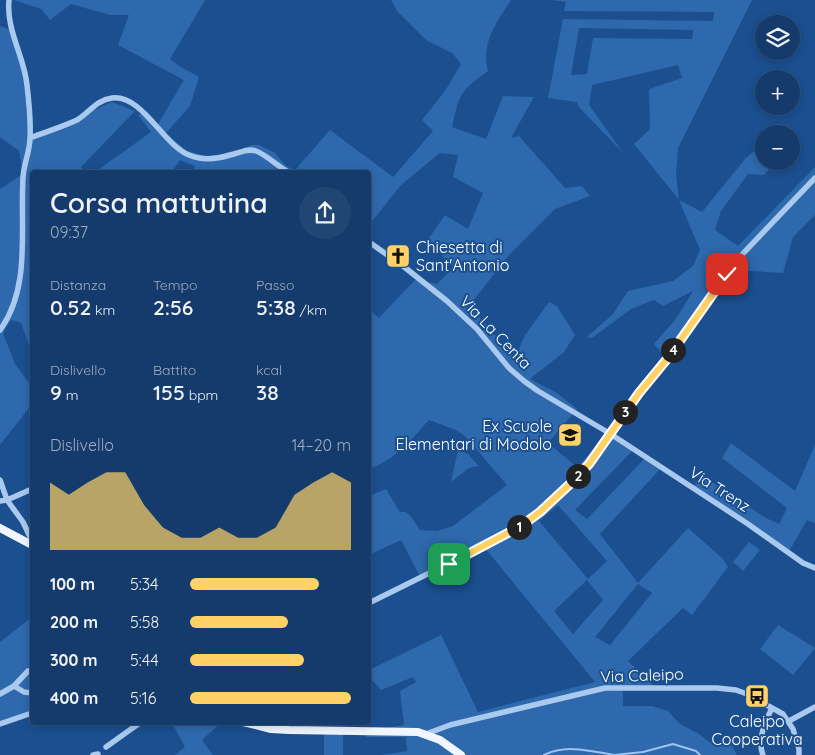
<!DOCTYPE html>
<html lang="it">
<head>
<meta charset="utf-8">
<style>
	:root { --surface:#143b6b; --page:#214673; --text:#f1f3f6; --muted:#9dadc1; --line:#33557e; --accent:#ffd166 }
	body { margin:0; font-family:Quicksand,sans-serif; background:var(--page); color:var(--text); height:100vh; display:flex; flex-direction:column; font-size:19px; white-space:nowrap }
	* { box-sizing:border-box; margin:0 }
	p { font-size:16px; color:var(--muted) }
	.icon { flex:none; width:28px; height:28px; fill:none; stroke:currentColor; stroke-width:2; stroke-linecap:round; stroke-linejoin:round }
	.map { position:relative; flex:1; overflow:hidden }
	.panel { position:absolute; left:30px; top:170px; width:341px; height:555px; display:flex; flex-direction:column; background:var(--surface); border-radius:5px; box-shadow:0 2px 8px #0003,0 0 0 1px var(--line) }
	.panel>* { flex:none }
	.tools { position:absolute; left:755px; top:15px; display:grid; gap:10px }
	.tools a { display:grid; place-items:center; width:45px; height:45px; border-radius:50%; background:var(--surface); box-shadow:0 2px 8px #0003,0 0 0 1px var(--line); font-size:25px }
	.pin { position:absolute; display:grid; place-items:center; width:42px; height:42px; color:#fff; margin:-21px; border-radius:10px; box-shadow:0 2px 8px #0006 }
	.km { position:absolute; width:25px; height:25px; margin:-12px; border-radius:50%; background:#222; color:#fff; font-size:14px; line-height:25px; text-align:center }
	.round { display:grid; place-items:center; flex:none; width:52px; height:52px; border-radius:26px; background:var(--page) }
	.headline { display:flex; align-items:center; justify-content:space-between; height:85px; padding:0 20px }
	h1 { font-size:28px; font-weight:600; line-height:38px }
	.figures { display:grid; grid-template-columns:repeat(3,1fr); gap:8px; height:85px; padding:5px 20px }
	.figures div { display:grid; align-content:center }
	.figures b { font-size:21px; font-weight:600 }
	.figures small { font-size:14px; font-weight:400 }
	.figures p { font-size:14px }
	.chart { height:140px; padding:10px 20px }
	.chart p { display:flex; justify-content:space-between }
	.chart svg { width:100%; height:90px; margin-top:5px; fill:var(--accent); opacity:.7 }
	ul { padding:0 20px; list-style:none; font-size:16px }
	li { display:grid; grid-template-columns:80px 60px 1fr; align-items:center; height:38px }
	li i { height:12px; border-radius:6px; background:var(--accent) }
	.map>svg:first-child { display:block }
	.green { fill:#2e69ad; fill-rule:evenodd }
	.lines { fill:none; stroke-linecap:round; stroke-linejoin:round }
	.stream { stroke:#9cc4f0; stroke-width:2 }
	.minor { stroke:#a9c9ee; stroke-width:5.5 }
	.major { stroke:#f0f6ff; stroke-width:8 }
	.route-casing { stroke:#fff; stroke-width:10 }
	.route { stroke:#ffd166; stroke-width:6 }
	.labels { text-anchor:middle; stroke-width:4; stroke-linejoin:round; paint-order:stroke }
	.poi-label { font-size:16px; fill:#fff; stroke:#1b4f8f; text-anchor:start }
	.street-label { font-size:16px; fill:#fff; stroke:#1b4f8f }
</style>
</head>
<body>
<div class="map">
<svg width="815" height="755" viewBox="0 0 815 755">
	<rect width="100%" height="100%" fill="#1b4f8f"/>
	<path class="green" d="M 14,0 L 205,0 L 170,59 C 179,67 189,71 199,77 L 190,106 L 166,133 L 187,151 L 203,155 L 215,161 L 251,145 L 259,145 L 275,153 L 286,166 L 295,170 L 330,130 L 393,177 L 433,131 L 422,120 L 445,91 L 461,64 L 452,53 L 426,40 L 397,11 L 391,0 L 511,0 C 496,23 481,43 488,71 C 459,92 460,93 452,127 L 486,139 L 503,96 L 534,97 L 511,138 L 519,136 L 565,188 L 582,186 L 590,196 L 555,209 L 509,255 L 469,306 L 515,358 L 525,335 L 549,302 L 557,306 L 575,335 L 564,352 L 530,379 L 557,393 L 577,409 L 548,443 L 577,467 L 609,433 L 634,449 L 575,510 L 587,519 L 646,457 L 662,467 L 600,534 L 638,583 L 688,528 L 723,559 L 728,567 L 692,615 L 683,608 L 628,661 L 655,687 L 623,686 L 623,706 L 652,706 L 668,711 L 680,724 L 699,734 L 709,742 L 732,746 L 737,755 L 382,755 L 407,751 L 406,737 L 366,737 L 366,730 L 374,730 L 404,725 L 400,691 L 416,682 L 413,677 L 381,690 L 369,677 L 369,670 L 441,635 L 478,712 L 595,682 L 484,547 L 421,578 L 401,540 L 369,555 L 369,496 L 386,489 L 400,512 L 406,512 L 412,518 L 420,530 L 437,531 L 453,526 L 507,485 L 466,437 L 456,430 L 429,420 C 411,440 395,460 369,469 L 369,309 L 379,318 L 415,280 L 437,284 L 454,267 L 427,241 L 445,215 L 468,229 L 483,193 L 453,177 L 458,155 L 440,153 L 401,185 L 369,225 L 369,172 L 225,172 L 225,171 L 203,169 L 201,172 L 193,172 L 195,166 L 180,160 L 172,172 L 95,172 L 151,132 L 138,115 L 147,111 L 158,124 L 184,80 L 118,45 L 129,15 L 110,15 L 71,4 L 50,20 L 41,9 ZM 558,505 L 607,561 L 588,579 L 539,521 ZM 587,580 L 603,600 L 573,634 L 554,611 ZM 638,584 L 652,593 L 610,645 L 595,637 Z
		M 552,0 L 752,0 L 678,148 L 676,174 L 679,200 L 702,212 L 745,159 L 764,142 L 764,161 L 776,161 L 764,175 L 748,174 L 721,211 L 715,230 L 738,246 L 815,167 L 815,215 L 793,237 L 783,273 L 735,270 L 693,331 L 670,359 L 667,359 L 654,344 L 675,320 L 693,291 L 663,306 L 654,300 L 631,309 L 592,338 L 587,337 L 613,314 L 628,291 L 673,281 L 693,266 L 700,250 L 679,200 L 634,144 L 650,129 L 649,89 L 682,78 L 678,65 L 592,85 L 589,105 L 624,154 L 579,107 L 577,102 L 548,98 L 563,19 L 713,21 L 714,12 L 564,11 L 566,2 ZM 579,28 L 693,30 L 693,31 L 692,39 L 593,38 L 587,74 L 571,75 Z
		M 0,26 L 11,30 L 28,72 L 27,85 L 31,138 L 112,102 L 135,111 L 81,167 L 84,172 L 32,172 L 32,180 L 30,181 L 31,194 L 32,197 L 32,353 L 21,323 L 11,320 L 3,333 L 15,364 L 32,387 L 32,404 L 0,445 L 0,189 L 23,174 L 19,151 L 0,137 Z
		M 731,443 L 795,491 L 815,445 L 815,523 L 807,520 L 788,553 L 692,487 L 703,476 L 764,517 L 779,524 L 787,508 L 722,458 Z
		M 458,450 L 468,454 L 479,466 L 469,468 L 451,482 Z
		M 749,542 L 760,550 L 743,571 L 733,562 Z
		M 32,617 L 32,713 L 0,724 L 0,642 Z
		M 778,625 L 815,648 L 793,675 L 760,649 Z
		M 172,723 L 221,723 L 202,740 L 213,755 L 175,755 L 185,747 Z
		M 324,730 L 343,731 L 343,755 L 324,755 Z"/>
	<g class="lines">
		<path class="stream" d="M 544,755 C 566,744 591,751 614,755
			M 614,755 L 643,752 L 673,744 L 696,751 L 700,755"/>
		<path class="minor" d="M 30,138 C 45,132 62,127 77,120 C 89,113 96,100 112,98 C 142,94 163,145 189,155 C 203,161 217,159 230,155 C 239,153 247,148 256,151 C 265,154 279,167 288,172
			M 369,242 L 403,266 L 447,301 L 477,329 L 509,368 L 524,381 L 538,391 L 609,433 L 748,524 L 803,563 L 815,568
			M 0,330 C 31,288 20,229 23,179 C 23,165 30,152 30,138 C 31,121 29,102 27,85 C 24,55 6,31 9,0
			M 0,480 L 7,500 L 23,522 L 32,541
			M 0,501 L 7,500 L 32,489
			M 369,603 L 482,547 L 521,526 L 540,512 L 570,485 L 589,464 L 639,393 L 667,359 L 733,264 L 815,178
			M 28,671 L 14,686 L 24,692 L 32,693
			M 0,694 L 14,686
			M 789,721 L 815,707
			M 0,724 L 32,713
			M 426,734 L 450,725 L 605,688 L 717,688 L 736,690 L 747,694 L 783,714 L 793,729 L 799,749 L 799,755
			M 106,747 L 141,722
			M 93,755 L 98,754
			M 763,755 C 757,740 765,722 772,708"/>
		<path class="major" d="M 0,528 L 32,545
			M 243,722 L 271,729 L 289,730 L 418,732 L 440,740 L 461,755"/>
	</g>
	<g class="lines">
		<defs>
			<path id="route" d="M 449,564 L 521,526 L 540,512 L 570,484 L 589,464 L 639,393 L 667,359 L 727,274"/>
		</defs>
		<use href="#route" class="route-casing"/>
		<use href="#route" class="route"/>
	</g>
	<defs>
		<symbol id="church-square" viewBox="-11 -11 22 22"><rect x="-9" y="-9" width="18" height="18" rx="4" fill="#ffd166" stroke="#1b4f8f"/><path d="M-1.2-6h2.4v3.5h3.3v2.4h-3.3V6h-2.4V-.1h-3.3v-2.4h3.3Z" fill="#111"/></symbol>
		<symbol id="school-square" viewBox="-11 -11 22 22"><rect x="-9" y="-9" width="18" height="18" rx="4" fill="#ffd166" stroke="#1b4f8f"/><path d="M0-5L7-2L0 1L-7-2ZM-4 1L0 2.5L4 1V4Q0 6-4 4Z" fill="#111"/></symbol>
		<symbol id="bus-square" viewBox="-11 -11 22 22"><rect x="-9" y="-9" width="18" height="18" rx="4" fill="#ffd166" stroke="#1b4f8f"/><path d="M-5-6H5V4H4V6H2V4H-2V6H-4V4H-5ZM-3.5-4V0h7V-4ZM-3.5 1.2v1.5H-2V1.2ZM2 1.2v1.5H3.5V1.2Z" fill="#111"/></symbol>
	</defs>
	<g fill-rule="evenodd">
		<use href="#church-square" x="384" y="242" width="28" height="28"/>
		<use href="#school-square" x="556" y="421" width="28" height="28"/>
		<use href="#bus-square" x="743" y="682" width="28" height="28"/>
	</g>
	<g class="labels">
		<g class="poi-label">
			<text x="416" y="253">Chiesetta di<tspan x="416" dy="18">Sant'Antonio</tspan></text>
			<text x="552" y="432" text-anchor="end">Ex Scuole<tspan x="552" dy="18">Elementari di Modolo</tspan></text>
			<text x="757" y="727" text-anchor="middle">Caleipo<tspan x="757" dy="18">Cooperativa</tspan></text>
		</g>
		<g class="street-label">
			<text transform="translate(496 332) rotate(46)" y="6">Via La Centa</text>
			<text transform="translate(720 489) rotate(33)" y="6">Via Trenz</text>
			<text transform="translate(642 675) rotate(-2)" y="6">Via Caleipo</text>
		</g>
	</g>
</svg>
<div class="tools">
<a><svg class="icon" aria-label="layers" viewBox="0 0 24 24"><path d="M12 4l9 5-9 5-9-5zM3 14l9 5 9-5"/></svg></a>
<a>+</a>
<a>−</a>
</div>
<div class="pin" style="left:449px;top:564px;background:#1e9e55"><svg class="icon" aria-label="arrive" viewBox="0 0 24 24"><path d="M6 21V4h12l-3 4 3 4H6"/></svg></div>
<div class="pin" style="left:727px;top:274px;background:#d93025"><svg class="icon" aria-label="check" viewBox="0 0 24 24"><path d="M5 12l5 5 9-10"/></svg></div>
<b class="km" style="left:519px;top:527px">1</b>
<b class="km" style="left:578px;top:476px">2</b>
<b class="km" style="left:625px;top:412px">3</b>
<b class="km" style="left:673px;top:350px">4</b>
<section class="panel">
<div class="headline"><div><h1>Corsa mattutina</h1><p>09:37</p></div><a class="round"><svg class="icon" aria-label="share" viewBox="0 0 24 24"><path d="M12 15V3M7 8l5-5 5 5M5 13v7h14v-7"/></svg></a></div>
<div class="figures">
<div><p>Distanza</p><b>0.52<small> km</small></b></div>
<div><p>Tempo</p><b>2:56</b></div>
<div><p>Passo</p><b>5:38<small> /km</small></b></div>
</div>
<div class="figures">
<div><p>Dislivello</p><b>9<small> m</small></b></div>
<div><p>Battito</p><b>155<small> bpm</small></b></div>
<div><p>kcal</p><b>38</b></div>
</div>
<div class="chart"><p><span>Dislivello</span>14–20 m</p>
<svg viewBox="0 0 160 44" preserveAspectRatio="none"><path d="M0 44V11L10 17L20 11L30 6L40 6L50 22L60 33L70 38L80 38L90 33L100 38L110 38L120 33L130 17L140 11L150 6L160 11V44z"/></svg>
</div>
<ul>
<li><b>100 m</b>5:34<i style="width:80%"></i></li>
<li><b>200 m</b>5:58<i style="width:61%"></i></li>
<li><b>300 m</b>5:44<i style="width:71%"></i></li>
<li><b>400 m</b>5:16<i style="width:100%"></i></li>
</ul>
</section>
</div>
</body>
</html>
